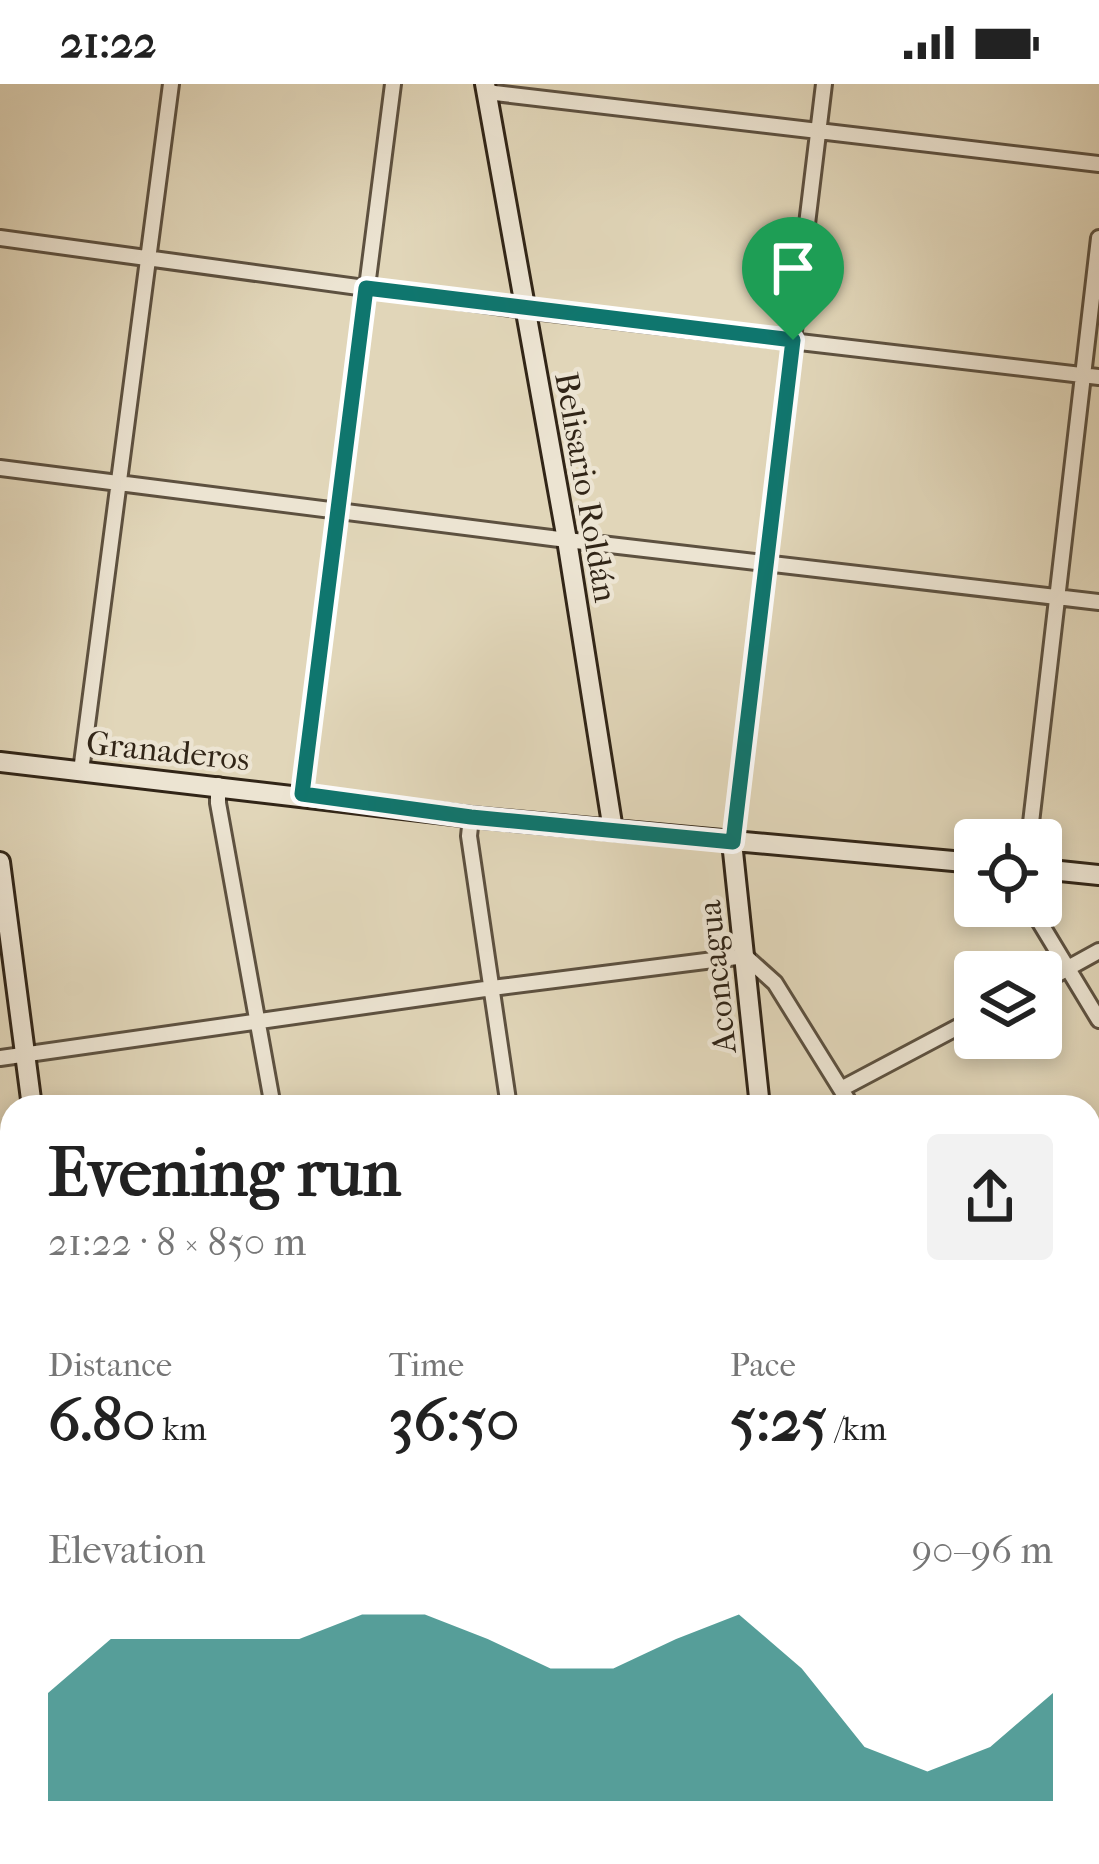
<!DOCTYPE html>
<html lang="en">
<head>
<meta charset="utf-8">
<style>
	:root { --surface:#fff; --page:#f2f2f2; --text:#222; --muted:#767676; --accent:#0f766e }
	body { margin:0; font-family:"IM FELL French Canon",serif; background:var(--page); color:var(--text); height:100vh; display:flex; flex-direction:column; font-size:45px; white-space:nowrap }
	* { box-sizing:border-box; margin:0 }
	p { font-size:39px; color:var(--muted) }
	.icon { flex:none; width:66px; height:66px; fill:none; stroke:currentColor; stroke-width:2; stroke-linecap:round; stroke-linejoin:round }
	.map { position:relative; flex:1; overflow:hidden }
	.sheet { position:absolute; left:0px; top:1011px; width:1101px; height:771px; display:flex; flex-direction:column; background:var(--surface); border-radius:36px 36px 0 0; box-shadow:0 6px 18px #0003 }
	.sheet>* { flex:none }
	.buttons { position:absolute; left:954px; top:735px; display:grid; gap:24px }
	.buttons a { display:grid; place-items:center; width:108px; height:108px; border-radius:12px; background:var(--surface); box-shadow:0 6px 18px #0003; font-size:60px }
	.pin { position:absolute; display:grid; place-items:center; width:102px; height:102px; color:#fff; margin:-123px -51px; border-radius:50% 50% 50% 0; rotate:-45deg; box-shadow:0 0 12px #0007 }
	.pin .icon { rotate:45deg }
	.round { display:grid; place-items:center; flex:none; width:126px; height:126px; border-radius:12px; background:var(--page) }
	.head { display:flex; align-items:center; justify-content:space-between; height:204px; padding:0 48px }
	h1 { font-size:66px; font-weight:800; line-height:90px }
	.stats { display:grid; grid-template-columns:repeat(3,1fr); gap:18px; height:204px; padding:12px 48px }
	.stats div { display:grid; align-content:center }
	.stats b { font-size:60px; font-weight:800 }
	.stats small { font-size:33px; font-weight:400 }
	.stats p { font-size:33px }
	.chart { height:336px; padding:24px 48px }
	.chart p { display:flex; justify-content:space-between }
	.chart svg { width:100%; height:216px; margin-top:12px; fill:var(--accent); opacity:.7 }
	.status { display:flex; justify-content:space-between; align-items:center; height:84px; padding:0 60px; background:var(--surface); direction:ltr }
	.status svg { height:33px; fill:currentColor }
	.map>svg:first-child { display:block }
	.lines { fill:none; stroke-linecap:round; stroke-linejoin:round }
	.street-casing { stroke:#5d5140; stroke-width:20 }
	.secondary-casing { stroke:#312517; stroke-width:24 }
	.street { stroke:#ece4d2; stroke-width:14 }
	.secondary { stroke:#ece4d2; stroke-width:18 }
	.route-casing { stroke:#fff; stroke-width:24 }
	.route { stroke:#0f766e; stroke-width:15 }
	.labels { text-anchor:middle; stroke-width:9; stroke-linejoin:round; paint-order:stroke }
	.street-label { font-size:33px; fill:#312517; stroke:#ece4d2 }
</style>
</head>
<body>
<div class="status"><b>21:22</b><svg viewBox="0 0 49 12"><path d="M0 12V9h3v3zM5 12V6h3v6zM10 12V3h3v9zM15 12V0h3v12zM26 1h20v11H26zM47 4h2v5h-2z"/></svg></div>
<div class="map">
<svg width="1099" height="1780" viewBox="0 0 1099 1780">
	<rect width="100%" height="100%" fill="#e1d6b9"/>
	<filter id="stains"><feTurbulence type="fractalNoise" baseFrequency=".00167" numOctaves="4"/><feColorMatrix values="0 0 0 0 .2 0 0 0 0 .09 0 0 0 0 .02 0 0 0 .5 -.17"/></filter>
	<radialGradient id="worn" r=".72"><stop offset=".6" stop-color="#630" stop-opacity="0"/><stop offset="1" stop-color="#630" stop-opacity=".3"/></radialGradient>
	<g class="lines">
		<defs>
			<path id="street" d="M 486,8 L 1099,80
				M 0,154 L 526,226 L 1099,293
				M 0,384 L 567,456 L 1099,518
				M 81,687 L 171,0
				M 218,701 L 218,719 L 273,1023
				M 302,710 L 393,0
				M 471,733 L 469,752 L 509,1023
				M 1029,756 L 1099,154
				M 732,758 L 824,0
				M 1030,822 L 1099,936
				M 1041,899 L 1099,867
				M 0,974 L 492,904 L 745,872 L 775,899 L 852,1023
				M 841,1005 L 975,934
				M 1089,1201 L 1099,1196
				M 0,1240 L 12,1238
				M 1089,1409 L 1099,1426
				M 0,1502 L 12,1501
				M 1089,1534 L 1099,1528
				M 0,1762 L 12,1760
				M 402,1770 L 404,1780
				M 613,1770 L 614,1780
				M 980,1770 L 986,1780"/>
			<path id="secondary" d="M 485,0 L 567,456 L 613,746
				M 0,678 L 471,733 L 975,779
				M 732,758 L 760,1023
				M 0,778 L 32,1023
				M 1041,785 L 1099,791
				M 136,1770 L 138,1780
				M 846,1770 L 847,1780"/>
		</defs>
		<use href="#street" class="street-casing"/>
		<use href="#secondary" class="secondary-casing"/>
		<use href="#street" class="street"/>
		<use href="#secondary" class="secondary"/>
	</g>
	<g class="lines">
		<defs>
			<path id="route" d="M 366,204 L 793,256 L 733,758 L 471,733 L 302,710 Z"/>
		</defs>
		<use href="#route" class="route-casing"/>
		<use href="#route" class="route"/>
	</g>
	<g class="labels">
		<g class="street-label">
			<text transform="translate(587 403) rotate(80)" y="12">Belisario Roldán</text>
			<text transform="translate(168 666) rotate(6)" y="12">Granaderos</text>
			<text transform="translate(716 893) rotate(-96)" y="12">Aconcagua</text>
		</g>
	</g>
	<rect width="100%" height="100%" filter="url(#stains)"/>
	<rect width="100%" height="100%" fill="url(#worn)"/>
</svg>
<div class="buttons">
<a><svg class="icon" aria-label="locate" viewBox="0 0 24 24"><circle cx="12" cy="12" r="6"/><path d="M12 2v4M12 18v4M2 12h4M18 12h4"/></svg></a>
<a><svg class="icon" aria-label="layers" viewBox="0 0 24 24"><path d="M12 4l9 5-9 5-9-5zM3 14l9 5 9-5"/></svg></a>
</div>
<div class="pin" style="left:793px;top:256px;background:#1e9e55"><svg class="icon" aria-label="arrive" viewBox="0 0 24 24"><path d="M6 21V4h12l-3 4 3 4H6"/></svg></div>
<section class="sheet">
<div class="head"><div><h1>Evening run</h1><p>21:22 · 8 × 850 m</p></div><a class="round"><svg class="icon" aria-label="share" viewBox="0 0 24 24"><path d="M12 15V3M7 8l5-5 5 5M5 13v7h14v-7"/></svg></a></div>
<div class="stats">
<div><p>Distance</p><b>6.80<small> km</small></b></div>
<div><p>Time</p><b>36:50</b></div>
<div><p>Pace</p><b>5:25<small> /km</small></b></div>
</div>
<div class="chart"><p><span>Elevation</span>90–96 m</p>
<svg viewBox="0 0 160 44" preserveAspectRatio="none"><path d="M0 44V22L10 11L20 11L30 11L40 11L50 6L60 6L70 11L80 17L90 17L100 11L110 6L120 17L130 33L140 38L150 33L160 22V44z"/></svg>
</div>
</section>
</div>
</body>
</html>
